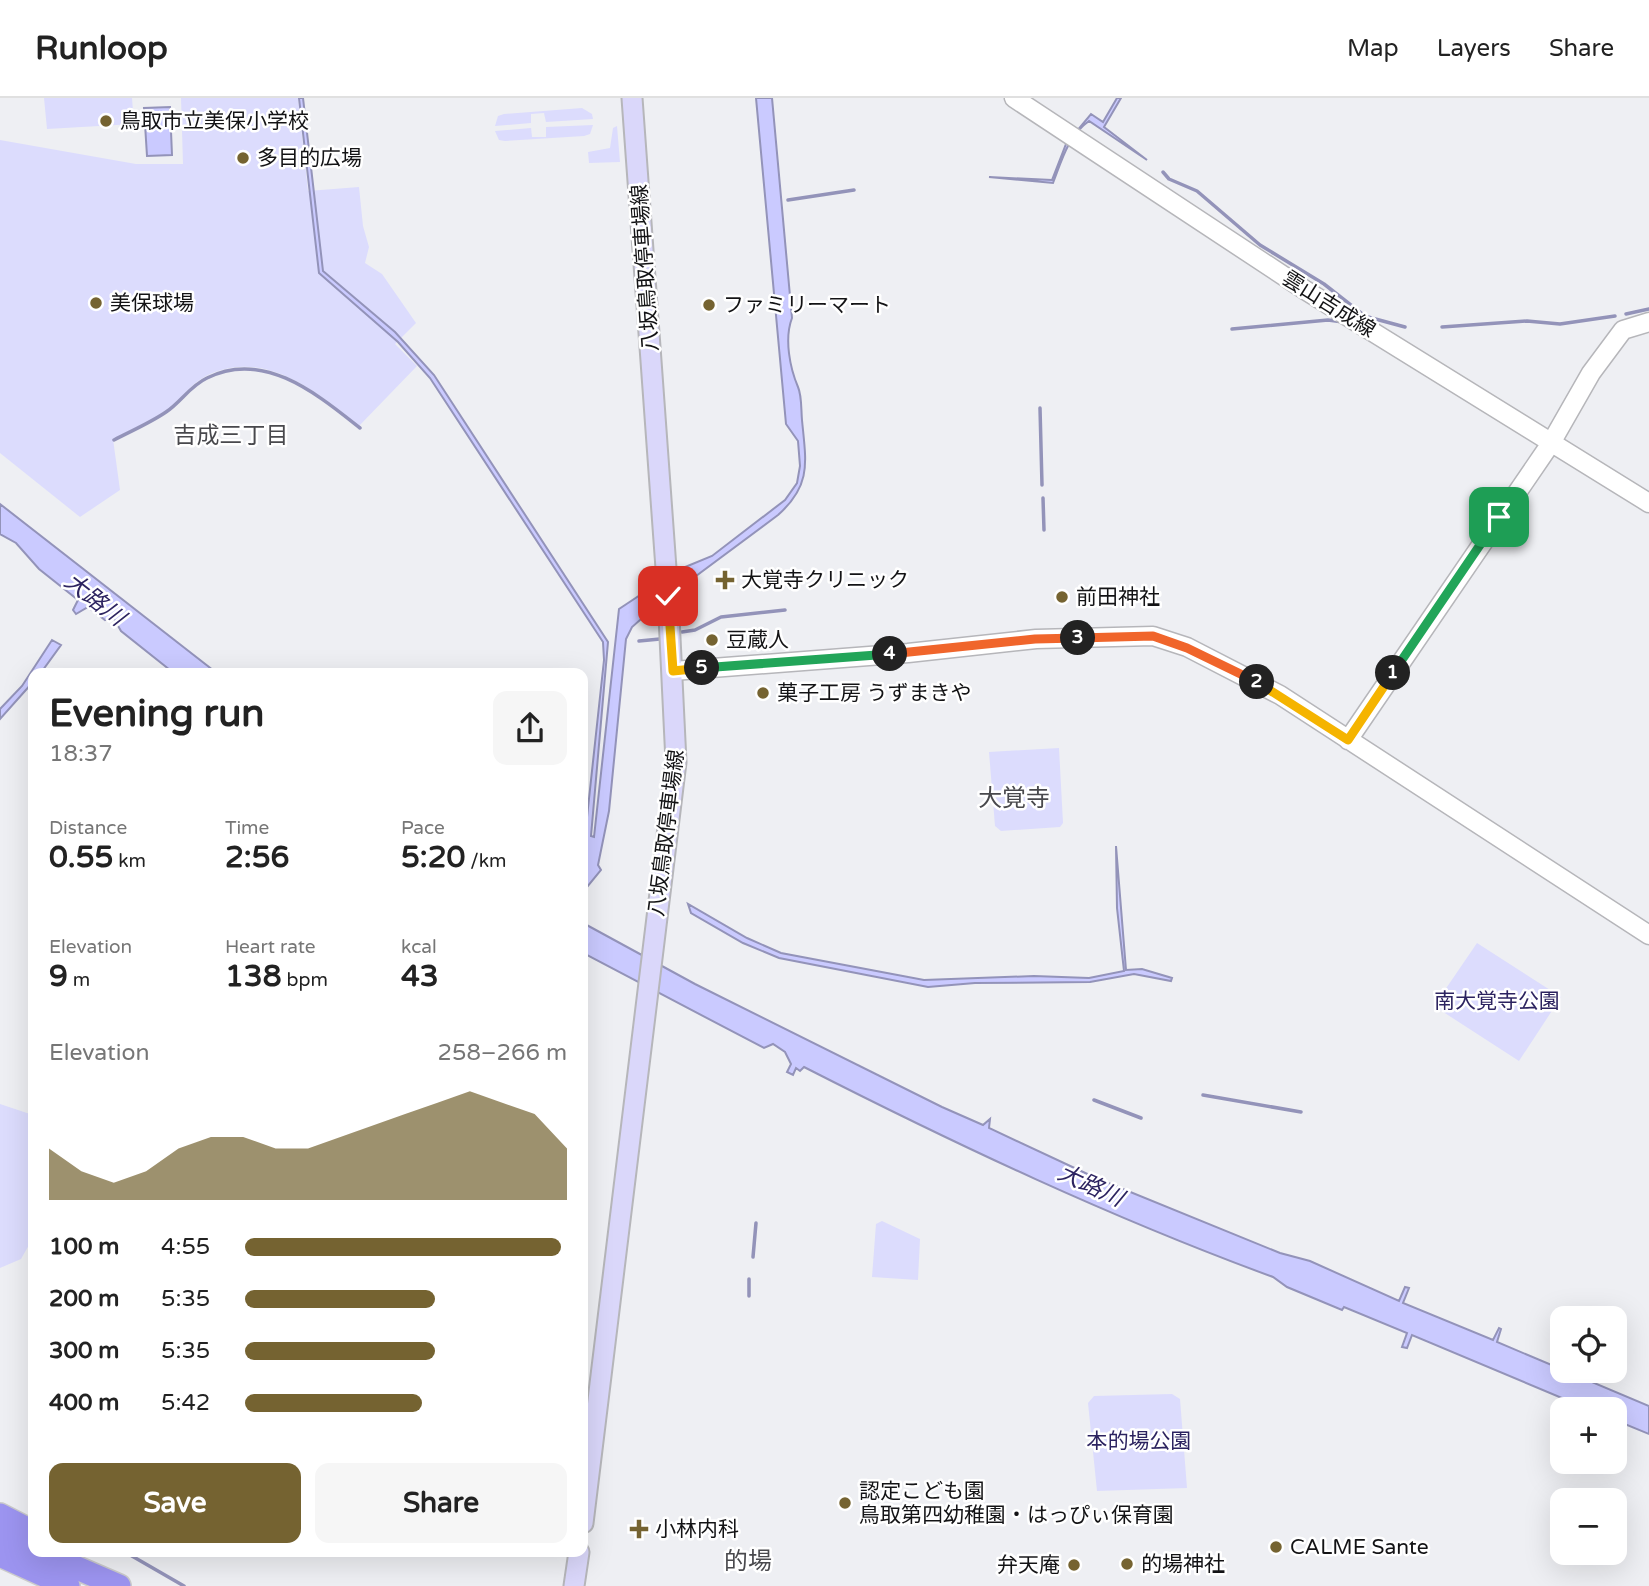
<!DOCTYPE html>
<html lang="en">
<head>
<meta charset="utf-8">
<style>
	:root { --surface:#fff; --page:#f6f6f6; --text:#222; --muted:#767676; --line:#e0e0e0; --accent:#756331 }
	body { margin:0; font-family:"Varela Round","Noto Sans JP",sans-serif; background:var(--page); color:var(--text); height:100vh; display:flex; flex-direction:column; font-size:26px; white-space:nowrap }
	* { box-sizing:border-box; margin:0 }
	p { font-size:23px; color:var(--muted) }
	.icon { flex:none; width:38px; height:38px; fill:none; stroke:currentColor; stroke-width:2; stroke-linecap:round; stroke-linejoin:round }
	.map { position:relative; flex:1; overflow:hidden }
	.panel { position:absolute; left:28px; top:570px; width:560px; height:889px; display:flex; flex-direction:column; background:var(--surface); border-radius:14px; box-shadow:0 7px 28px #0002 }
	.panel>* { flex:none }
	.fabs { position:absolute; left:1550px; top:1208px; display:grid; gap:14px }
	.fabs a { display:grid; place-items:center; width:77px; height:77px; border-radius:14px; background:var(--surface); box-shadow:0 7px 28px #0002; font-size:35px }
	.pin { position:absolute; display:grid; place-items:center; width:60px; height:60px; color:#fff; margin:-30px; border-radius:14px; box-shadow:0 4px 10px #0006 }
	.km { position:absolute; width:35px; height:35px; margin:-18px; border-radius:50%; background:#222; color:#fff; font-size:19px; line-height:35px; text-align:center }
	.round { display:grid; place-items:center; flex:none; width:74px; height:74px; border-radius:14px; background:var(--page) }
	.overview { display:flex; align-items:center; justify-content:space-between; height:119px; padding:0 21px }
	h1 { font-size:38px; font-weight:700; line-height:52px }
	.figures { display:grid; grid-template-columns:repeat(3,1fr); gap:10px; height:119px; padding:7px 21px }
	.figures div { display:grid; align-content:center }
	.figures b { font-size:30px; font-weight:700 }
	.figures small { font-size:19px; font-weight:400 }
	.figures p { font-size:19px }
	.chart { height:196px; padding:14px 21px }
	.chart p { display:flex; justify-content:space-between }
	.chart svg { width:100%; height:126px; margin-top:7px; fill:var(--accent); opacity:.7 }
	.action { display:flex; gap:14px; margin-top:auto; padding:14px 21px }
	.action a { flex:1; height:80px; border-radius:14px; background:var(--accent); color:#fff; font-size:28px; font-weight:700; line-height:80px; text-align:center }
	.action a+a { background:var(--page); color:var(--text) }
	ul { padding:0 21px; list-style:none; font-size:23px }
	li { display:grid; grid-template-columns:112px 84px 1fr; align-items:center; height:52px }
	li i { height:18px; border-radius:9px; background:var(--accent) }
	header { display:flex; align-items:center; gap:42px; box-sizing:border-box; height:98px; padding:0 35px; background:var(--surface); border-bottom:2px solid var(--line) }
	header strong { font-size:33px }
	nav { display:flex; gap:38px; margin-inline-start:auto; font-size:24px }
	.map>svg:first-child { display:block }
	.green { fill:#dcdcfd }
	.water { fill:#cacaff; stroke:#9393b9; stroke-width:2 }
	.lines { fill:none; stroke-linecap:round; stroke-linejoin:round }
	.stream { stroke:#9393b9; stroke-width:3.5 }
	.tertiary-casing { stroke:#b6b6ba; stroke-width:21 }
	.secondary-casing { stroke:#b6b6ba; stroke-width:23 }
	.trunk-casing { stroke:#cbcbcc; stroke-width:26 }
	.tertiary { stroke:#fff; stroke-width:18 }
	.secondary { stroke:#dad7fa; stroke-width:19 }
	.trunk { stroke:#9c94f0; stroke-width:23 }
	.split-1-casing { stroke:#fff; stroke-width:14 }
	.split-2-casing { stroke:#fff; stroke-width:14 }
	.split-3-casing { stroke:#fff; stroke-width:14 }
	.split-4-casing { stroke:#fff; stroke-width:14 }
	.split-5-casing { stroke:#fff; stroke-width:14 }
	.split-6-casing { stroke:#fff; stroke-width:14 }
	.split-1 { stroke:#22a559; stroke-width:9 }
	.split-2 { stroke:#f5b400; stroke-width:9 }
	.split-3 { stroke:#f0652b; stroke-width:9 }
	.split-4 { stroke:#f0652b; stroke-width:9 }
	.split-5 { stroke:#22a559; stroke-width:9 }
	.split-6 { stroke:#f5b400; stroke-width:9 }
	.poi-dot { fill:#756331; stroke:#fff; stroke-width:2.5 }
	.labels { text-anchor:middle; stroke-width:5; stroke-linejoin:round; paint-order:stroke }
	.poi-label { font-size:21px; fill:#131315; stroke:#fff; text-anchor:start }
	.street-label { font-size:21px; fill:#131315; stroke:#fff }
	.park-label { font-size:21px; fill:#2c2360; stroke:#fff }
	.neighbourhood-label { font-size:23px; fill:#49494d; stroke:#fff }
	.water-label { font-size:23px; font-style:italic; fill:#2d2461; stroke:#fff }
	.quarter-label { font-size:24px; fill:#49494d; stroke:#fff }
</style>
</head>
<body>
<header>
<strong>Runloop</strong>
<nav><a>Map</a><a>Layers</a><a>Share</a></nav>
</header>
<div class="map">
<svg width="1649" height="1488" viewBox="0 0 1649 1488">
	<rect width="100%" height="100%" fill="#eeeff3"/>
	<path class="green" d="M 44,0 L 132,0 L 134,26 L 47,31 Z
		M 181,0 L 298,0 L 308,93 L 359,89 L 363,128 L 369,149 L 365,165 L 382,176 L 416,225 L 395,246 L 417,268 L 359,328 C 317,294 264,249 206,278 C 189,287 180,303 165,313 C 149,324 130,332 113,341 L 120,392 L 80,419 L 0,355 L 0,42 L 136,66 L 183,66 Z
		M 582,10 L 592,16 L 593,21 L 546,24 L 544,15 L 531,16 L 531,25 L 495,28 L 498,18 L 504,16 Z
		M 593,27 L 590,36 L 584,38 L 505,43 L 499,42 L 495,33 L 531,30 L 532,39 L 546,39 L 546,29 Z
		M 617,28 L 620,64 L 589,65 L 588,54 L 610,50 L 613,30 Z
		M 1059,650 L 1063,725 L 1060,729 L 1001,733 L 995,728 L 989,654 Z
		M 1477,845 L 1561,899 L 1519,963 L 1434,908 Z
		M 0,1006 L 33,1017 L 33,1140 L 21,1161 L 0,1170 Z
		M 882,1123 L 920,1141 L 918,1182 L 872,1179 L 876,1126 Z
		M 1172,1296 L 1180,1301 L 1187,1390 L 1097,1393 L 1088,1305 L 1094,1298 Z"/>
	<path class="water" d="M 299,0 L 303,0 L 323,173 L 395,234 L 434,277 L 608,544 L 591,738 L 594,739 L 619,511 L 678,472 L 712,458 L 785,402 L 797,385 L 800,368 L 798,343 L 786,326 L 756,0 L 772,0 L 792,220 C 784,241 790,270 798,289 C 802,298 801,312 802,322 C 806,364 812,387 778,417 L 657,507 L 632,529 L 626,541 L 609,713 L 598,767 L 601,772 L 583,794 L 583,756 L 604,562 L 603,544 L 430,280 L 398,244 L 319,175 Z
		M 1117,0 L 1121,0 L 1104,29 L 1147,62 L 1089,23 C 1068,38 1062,62 1053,85 L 989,79 L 1052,82 L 1066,46 L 1091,16 L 1103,24 Z
		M 170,9 L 172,57 L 147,58 L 144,10 Z
		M 0,406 L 218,576 L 175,576 L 121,533 L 113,519 L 105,522 L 88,509 L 76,516 L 73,512 L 78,502 L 39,471 L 16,445 L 0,436 Z
		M 52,542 L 61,547 L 40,576 L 33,576 L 33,584 L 0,621 L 0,611 L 22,588 Z
		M 1116,748 L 1126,872 L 1142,871 L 1172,880 L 1171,883 L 1134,876 L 1090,884 L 975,885 L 928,889 L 779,860 L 743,845 L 691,815 L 688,806 L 747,840 L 781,855 L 924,882 L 1034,878 L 1089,880 L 1124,873 L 1117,810 Z
		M 583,825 L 695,886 L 942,1009 L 983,1027 L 990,1021 L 989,1030 L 1096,1080 L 1280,1155 L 1310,1163 L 1399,1203 L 1405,1189 L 1409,1190 L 1403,1205 L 1493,1242 L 1499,1230 L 1501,1231 L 1497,1244 L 1649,1308 L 1649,1336 L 1615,1322 L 1615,1311 L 1588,1311 L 1412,1237 L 1407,1250 L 1402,1249 L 1407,1235 L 1344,1209 L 1342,1212 L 1287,1189 L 1273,1179 C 1112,1120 957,1047 804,969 L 800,973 L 796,970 L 793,977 L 787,974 L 791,966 L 785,954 L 773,946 L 764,950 L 583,855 Z"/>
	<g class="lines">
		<path class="stream" d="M 1163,74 L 1169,81 L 1197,93 L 1260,147 L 1324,186 L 1361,215
			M 788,102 L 854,92
			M 1626,216 L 1649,211
			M 1368,219 L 1405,229
			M 1442,229 L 1527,223 L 1560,226 L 1615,218
			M 1232,231 L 1328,222 L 1343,224
			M 1040,310 L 1042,387
			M 114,342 C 131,333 150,325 166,314 C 181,304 190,288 207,280 C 264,251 318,297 360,330
			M 1043,400 L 1044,432
			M 682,534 L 695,532 L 721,519 L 785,512
			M 639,543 L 660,541
			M 1203,997 L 1301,1014
			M 1094,1002 L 1141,1020
			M 753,1159 L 756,1125
			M 749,1198 L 749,1181
			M 125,1454 L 184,1488"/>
		<defs>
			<path id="tertiary" d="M 1014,0 L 1305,192 L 1649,405
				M 673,573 L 908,555 L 1036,541 L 1153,538 L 1187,549 L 1280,597 L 1649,837
				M 1348,642 L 1551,345 L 1591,275 L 1623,232 L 1649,224"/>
			<path id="secondary" d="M 583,1425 L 676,664 L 668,498 L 632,0
				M 574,1488 L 579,1454"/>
			<path id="trunk" d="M 0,1417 L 33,1434
				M 0,1436 L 33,1451
				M 40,1454 L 119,1488
				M 0,1457 L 68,1488"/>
		</defs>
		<use href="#tertiary" class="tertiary-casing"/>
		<use href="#secondary" class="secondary-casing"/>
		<use href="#trunk" class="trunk-casing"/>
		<use href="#tertiary" class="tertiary"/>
		<use href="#secondary" class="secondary"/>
		<use href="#trunk" class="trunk"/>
	</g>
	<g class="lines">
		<defs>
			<path id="split-1" d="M 1393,575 L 1499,419"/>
			<path id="split-2" d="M 1257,584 L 1348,642 L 1393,575"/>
			<path id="split-3" d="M 1078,540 L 1153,538 L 1187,550 L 1257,584"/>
			<path id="split-4" d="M 890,556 L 1035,541 L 1078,540"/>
			<path id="split-5" d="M 702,570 L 890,556"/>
			<path id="split-6" d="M 668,498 L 673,573 L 702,570"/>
		</defs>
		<use href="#split-1" class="split-1-casing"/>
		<use href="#split-2" class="split-2-casing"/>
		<use href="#split-3" class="split-3-casing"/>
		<use href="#split-4" class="split-4-casing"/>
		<use href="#split-5" class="split-5-casing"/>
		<use href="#split-6" class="split-6-casing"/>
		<use href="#split-1" class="split-1"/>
		<use href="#split-2" class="split-2"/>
		<use href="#split-3" class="split-3"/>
		<use href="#split-4" class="split-4"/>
		<use href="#split-5" class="split-5"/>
		<use href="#split-6" class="split-6"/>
	</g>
	<g class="poi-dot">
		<circle cx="106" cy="23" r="7"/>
		<circle cx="243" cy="60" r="7"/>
		<circle cx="96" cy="205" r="7"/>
		<circle cx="709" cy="207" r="7"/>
		<path d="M721.5 471.5h7v7h7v7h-7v7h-7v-7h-7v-7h7z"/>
		<circle cx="1062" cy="499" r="7"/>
		<circle cx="712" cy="542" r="7"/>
		<circle cx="763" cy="595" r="7"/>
		<circle cx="845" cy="1405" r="7"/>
		<path d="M635.5 1420.5h7v7h7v7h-7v7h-7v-7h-7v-7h7z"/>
		<circle cx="1276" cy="1449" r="7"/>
		<circle cx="1127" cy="1466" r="7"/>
		<circle cx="1074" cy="1467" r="7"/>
	</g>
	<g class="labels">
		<g class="poi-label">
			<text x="120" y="30">鳥取市立美保小学校</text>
			<text x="257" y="67">多目的広場</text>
			<text x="110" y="212">美保球場</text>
			<text x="723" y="214">ファミリーマート</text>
			<text x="741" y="489">大覚寺クリニック</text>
			<text x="1076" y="506">前田神社</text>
			<text x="726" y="549">豆蔵人</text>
			<text x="777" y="602">菓子工房 うずまきや</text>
			<text x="859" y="1400">認定こども園<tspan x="859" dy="24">鳥取第四幼稚園・はっぴぃ保育園</tspan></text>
			<text x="655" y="1438">小林内科</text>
			<text x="1290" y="1456">CALME Sante</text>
			<text x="1141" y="1473">的場神社</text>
			<text x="1060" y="1474" text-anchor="end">弁天庵</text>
		</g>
		<g class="street-label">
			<text transform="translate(645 170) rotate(-94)" y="7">八坂鳥取停車場線</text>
			<text transform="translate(1329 206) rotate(32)" y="7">雲山吉成線</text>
			<text transform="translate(666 735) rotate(-83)" y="7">八坂鳥取停車場線</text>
		</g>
		<g class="park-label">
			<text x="1497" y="910">南大覚寺公園</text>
			<text x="1139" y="1350">本的場公園</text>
		</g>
		<g class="neighbourhood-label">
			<text x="231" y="345">吉成三丁目</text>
		</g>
		<g class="water-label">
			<text transform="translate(95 501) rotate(38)" y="8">大路川</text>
			<text transform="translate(1091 1087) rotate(25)" y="8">大路川</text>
		</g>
		<g class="quarter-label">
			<text x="1014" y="708">大覚寺</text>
			<text x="748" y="1471">的場</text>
		</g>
	</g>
</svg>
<div class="fabs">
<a><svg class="icon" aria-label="locate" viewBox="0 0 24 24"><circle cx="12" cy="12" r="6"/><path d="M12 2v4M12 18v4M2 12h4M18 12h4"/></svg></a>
<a>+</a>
<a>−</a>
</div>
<div class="pin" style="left:1499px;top:419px;background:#1e9e55"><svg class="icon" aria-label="arrive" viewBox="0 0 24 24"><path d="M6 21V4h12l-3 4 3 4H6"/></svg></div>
<div class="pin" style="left:668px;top:498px;background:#d93025"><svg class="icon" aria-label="check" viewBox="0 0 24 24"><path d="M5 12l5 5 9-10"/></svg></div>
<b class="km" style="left:1393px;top:575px">1</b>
<b class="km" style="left:1257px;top:584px">2</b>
<b class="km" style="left:1078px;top:540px">3</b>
<b class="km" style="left:890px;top:556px">4</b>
<b class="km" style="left:702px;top:570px">5</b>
<section class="panel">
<div class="overview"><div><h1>Evening run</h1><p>18:37</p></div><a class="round"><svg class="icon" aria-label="share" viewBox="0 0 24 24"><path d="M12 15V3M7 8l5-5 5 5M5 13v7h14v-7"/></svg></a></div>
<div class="figures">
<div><p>Distance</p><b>0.55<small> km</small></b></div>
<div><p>Time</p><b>2:56</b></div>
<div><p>Pace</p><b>5:20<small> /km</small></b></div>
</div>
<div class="figures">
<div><p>Elevation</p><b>9<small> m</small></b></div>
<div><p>Heart rate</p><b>138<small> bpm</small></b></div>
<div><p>kcal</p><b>43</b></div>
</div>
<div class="chart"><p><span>Elevation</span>258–266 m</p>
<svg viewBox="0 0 160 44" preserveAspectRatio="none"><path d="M0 44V26L10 34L20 38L30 34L40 26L50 22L60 22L70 26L80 26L90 22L100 18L110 14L120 10L130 6L140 10L150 14L160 26V44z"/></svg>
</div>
<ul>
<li><b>100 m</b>4:55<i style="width:98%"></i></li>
<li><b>200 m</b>5:35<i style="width:59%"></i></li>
<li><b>300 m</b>5:35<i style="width:59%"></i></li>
<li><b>400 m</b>5:42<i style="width:55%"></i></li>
</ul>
<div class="action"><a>Save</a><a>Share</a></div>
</section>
</div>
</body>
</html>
